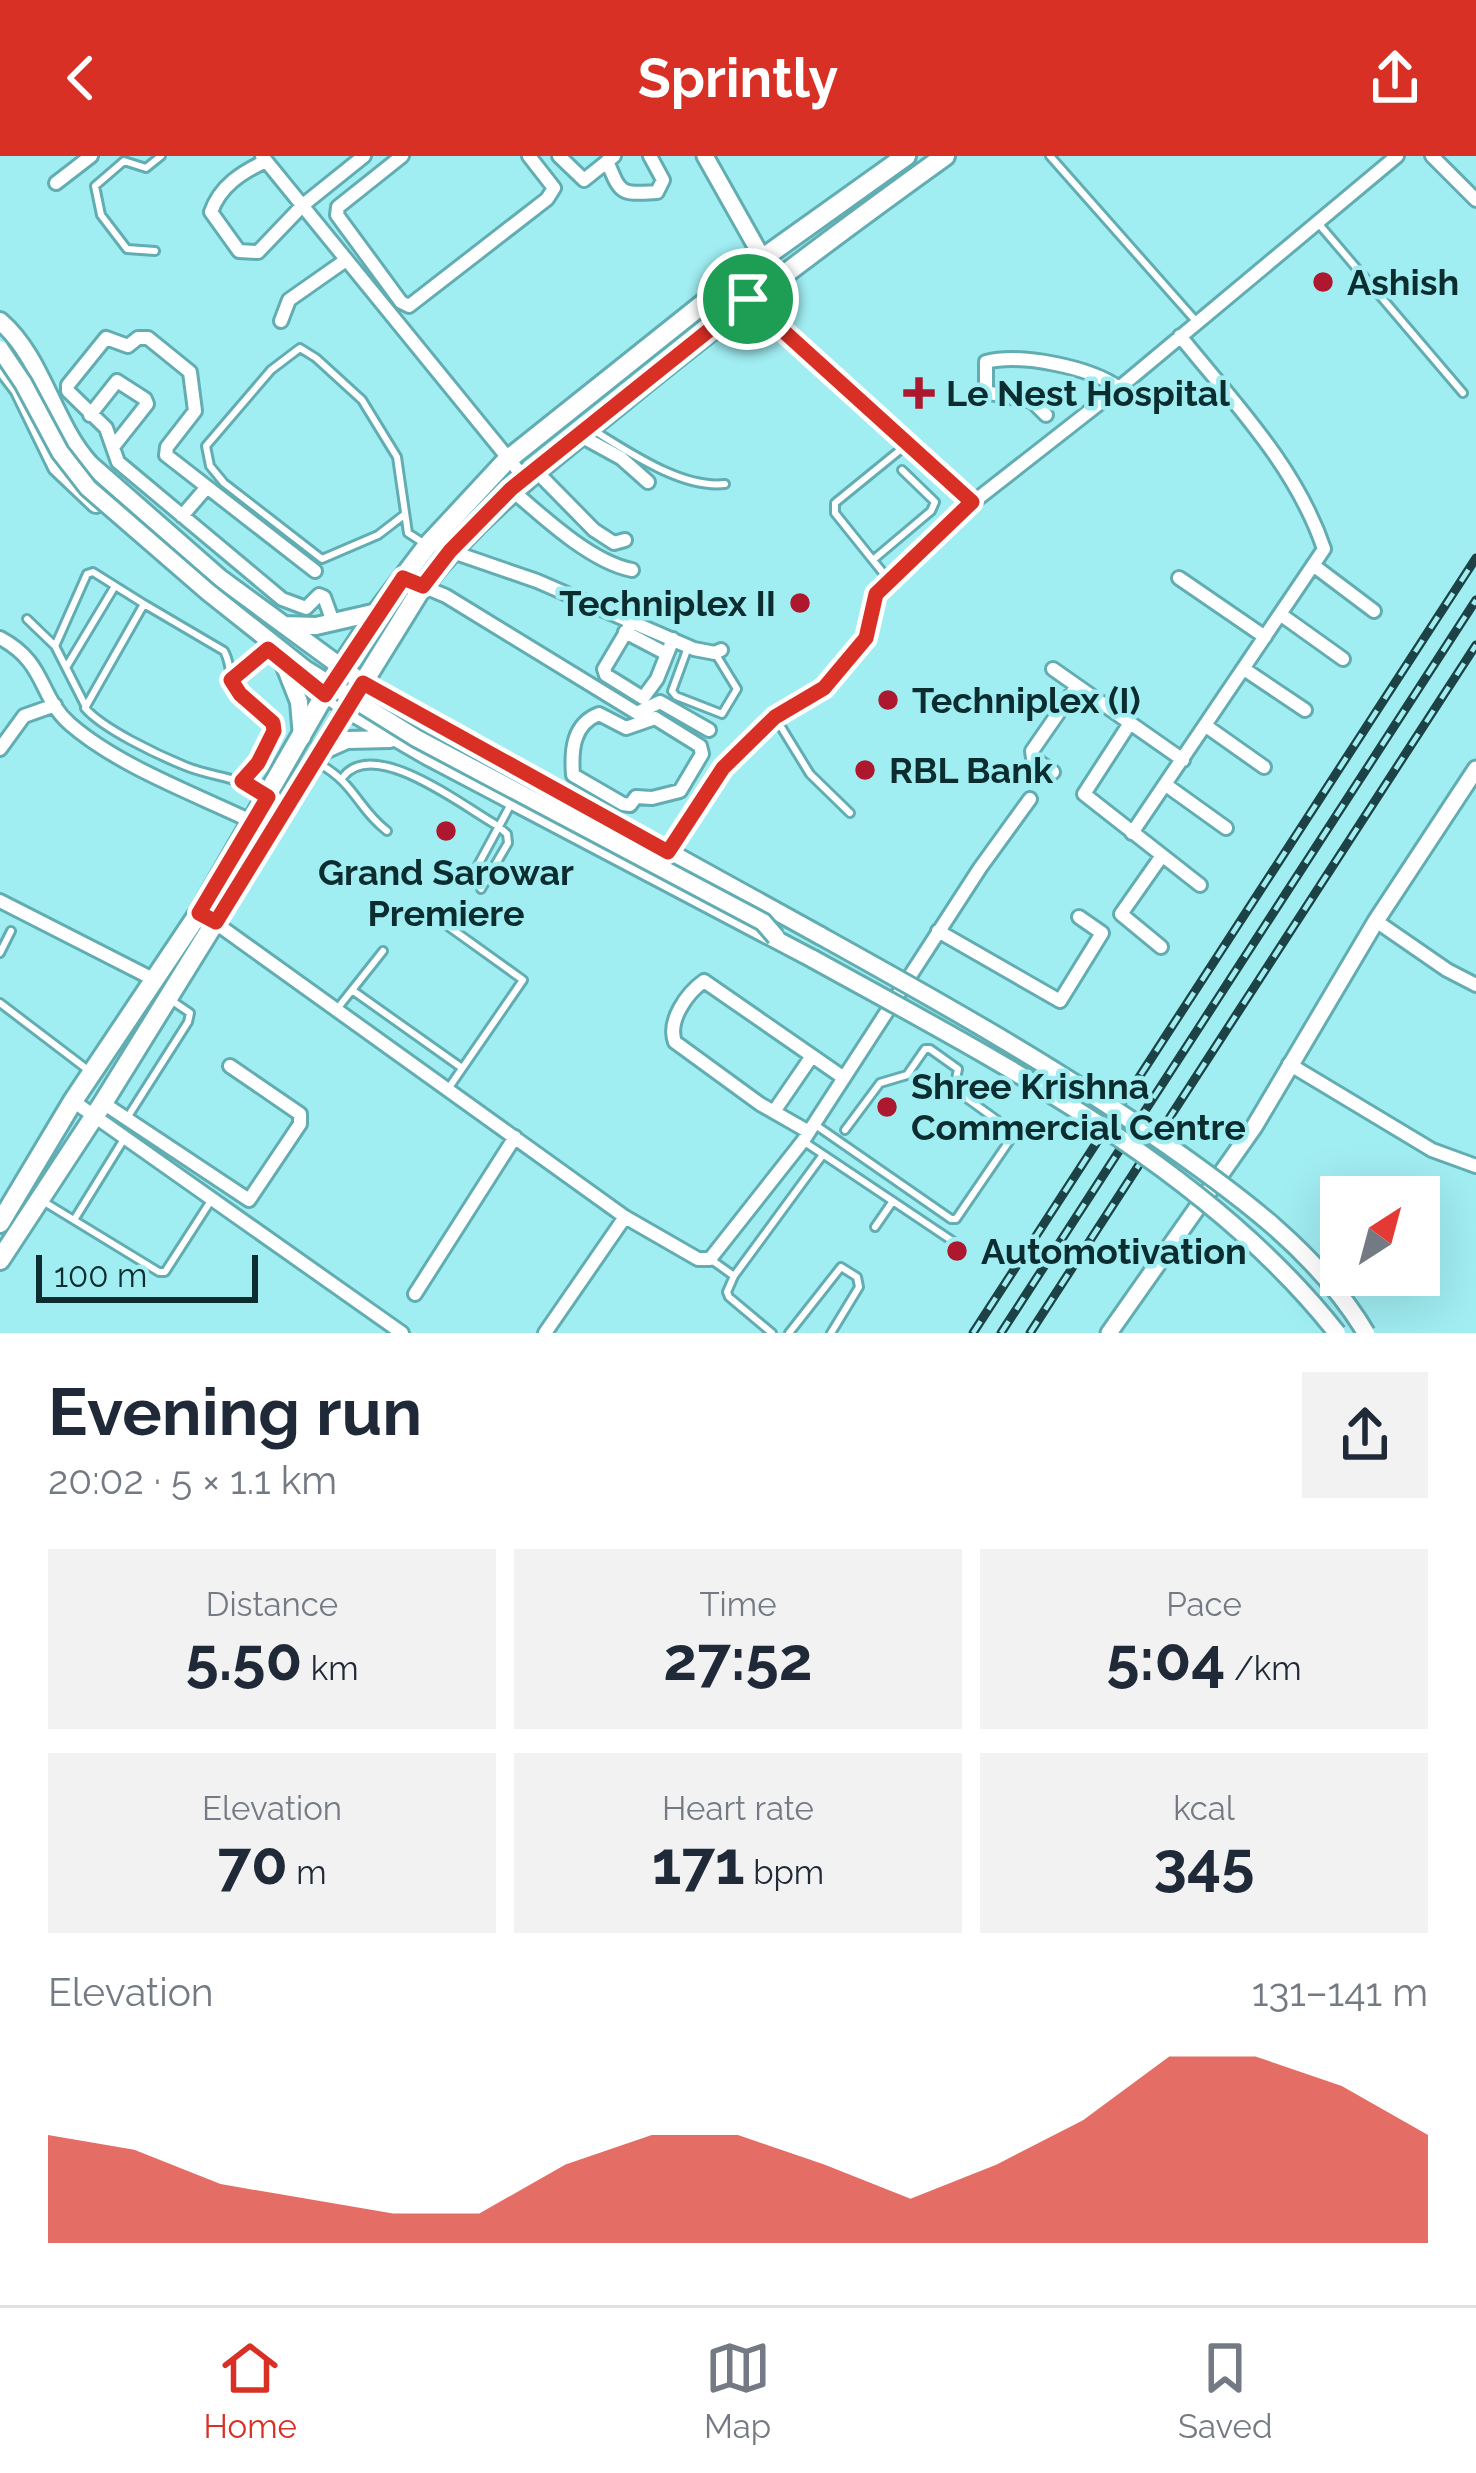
<!DOCTYPE html>
<html lang="en">
<head>
<meta charset="utf-8">
<style>
	:root { --surface:#fff; --page:#f2f2f3; --text:#1f2937; --muted:#747a83; --line:#e0e1e3; --accent:#d93025 }
	body { margin:0; font-family:Raleway,sans-serif; background:var(--page); color:var(--text); height:100vh; display:flex; flex-direction:column; font-size:45px; white-space:nowrap }
	* { box-sizing:border-box; margin:0 }
	p { font-size:39px; color:var(--muted) }
	.icon { flex:none; width:66px; height:66px; fill:none; stroke:currentColor; stroke-width:2; stroke-linecap:round; stroke-linejoin:round }
	.map { position:relative; height:1177px; overflow:hidden }
	.side { display:flex; flex-direction:column; background:var(--surface); flex:1 }
	.side>* { flex:none }
	.needle { width:78px; rotate:36deg }
	.fabs { position:absolute; left:1320px; top:1020px; display:grid; gap:24px }
	.fabs a { display:grid; place-items:center; width:120px; height:120px; border-radius:0px; background:var(--surface); box-shadow:0 12px 48px #0002; font-size:60px }
	.scale { position:absolute; left:36px; bottom:30px; width:222px; box-sizing:border-box; padding-left:12px; border:6px solid #0c2d2f; border-top:0; font-size:33px; line-height:42px; white-space:nowrap; color:#0c2d2f; -webkit-text-stroke:9px #a0edf2; paint-order:stroke }
	.pin { position:absolute; display:grid; place-items:center; width:102px; height:102px; color:#fff; margin:-51px; border:6px solid #fff; border-radius:50%; box-shadow:0 3px 12px #0007 }
	.round { display:grid; place-items:center; flex:none; width:126px; height:126px; border-radius:0px; background:var(--page) }
	.summary { display:flex; align-items:center; justify-content:space-between; height:204px; padding:0 48px }
	h1 { font-size:66px; font-weight:700; line-height:90px }
	.figures { display:grid; grid-template-columns:repeat(3,1fr); gap:18px; height:204px; padding:12px 48px }
	.figures div { display:grid; align-content:center; border-radius:0px; background:var(--page); text-align:center }
	.figures b { font-size:60px; font-weight:700 }
	.figures small { font-size:33px; font-weight:400 }
	.figures p { font-size:33px }
	.chart { height:336px; padding:24px 48px }
	.chart p { display:flex; justify-content:space-between }
	.chart svg { width:100%; height:216px; margin-top:12px; fill:var(--accent); opacity:.7 }
	header { display:flex; justify-content:space-between; align-items:center; height:156px; padding:0 48px; background:var(--accent); color:#fff; font-size:54px; font-weight:700 }
	.menu { display:flex; justify-content:space-around; align-items:center; height:168px; border-top:3px solid var(--line); background:var(--surface); font-size:33px; color:var(--muted) }
	.menu a { display:grid; justify-items:center; gap:6px }
	.menu .selected { color:var(--accent) }
	.map>svg:first-child { display:block }
	.lines { fill:none; stroke-linecap:round; stroke-linejoin:round }
	.service-casing { stroke:#61adb2; stroke-width:12 }
	.minor-casing { stroke:#61adb2; stroke-width:18 }
	.tertiary-casing { stroke:#61adb2; stroke-width:21 }
	.secondary-casing { stroke:#61adb2; stroke-width:22 }
	.primary-casing { stroke:#61adb2; stroke-width:24 }
	.service { stroke:#fff; stroke-width:6 }
	.minor { stroke:#fff; stroke-width:12 }
	.tertiary { stroke:#fff; stroke-width:15 }
	.secondary { stroke:#fff; stroke-width:16 }
	.primary { stroke:#fff; stroke-width:18 }
	.rail-casing { stroke:#1c4245; stroke-width:9 }
	.rail { stroke:#a0edf2; stroke-width:4.5; stroke-dasharray:14; stroke-linecap:butt }
	.secondary-bridge-casing { stroke:#61adb2; stroke-width:22; stroke-linecap:butt }
	.secondary-bridge { stroke:#fff; stroke-width:16 }
	.route-casing { stroke:#fff; stroke-width:24 }
	.route { stroke:#d93025; stroke-width:15 }
	.poi-dot { fill:#ad182e; stroke:#a0edf2; stroke-width:4.5 }
	.labels { text-anchor:middle; stroke-width:9; stroke-linejoin:round; paint-order:stroke }
	.poi-label { font-size:36px; font-weight:bold; fill:#0c2d2f; stroke:#a0edf2; text-anchor:start }
</style>
</head>
<body>
<header><svg class="icon" aria-label="back" viewBox="0 0 24 24"><path d="M15 5l-7 7 7 7"/></svg>Sprintly<svg class="icon" aria-label="share" viewBox="0 0 24 24"><path d="M12 15V3M7 8l5-5 5 5M5 13v7h14v-7"/></svg></header>
<div class="map">
<svg width="1476" height="1177" viewBox="0 0 1476 1177">
	<rect width="100%" height="100%" fill="#a0edf2"/>
	<g class="lines">
		<defs>
			<path id="service" d="M 1050,0 L 1195,164
				M 1318,67 L 1463,237
				M 155,95 L 127,93 L 101,59 L 95,30 L 124,5 L 146,12 L 161,0
				M 593,274 C 629,296 682,333 725,328
				M 404,359 L 378,379 L 322,403 L 224,327 L 210,310 L 206,290 L 271,214 L 300,192 L 316,202 L 362,244 L 397,301 L 408,377 L 425,388
				M 874,403 L 931,355 L 935,346 L 902,314
				M 888,423 L 835,357 L 835,347 L 905,290
				M 27,463 L 55,490 L 86,551
				M 55,490 L 87,418 L 93,416 L 144,448
				M 687,494 L 672,535 L 676,540 L 722,558 L 737,533 L 715,497
				M 67,510 L 115,430
				M 231,524 L 268,493
				M 775,561 L 810,618 L 850,657
				M 318,607 C 355,627 358,653 387,675
				M 343,621 C 374,580 464,651 498,670 L 507,678 L 508,687 L 481,733
				M 242,625 C 253,615 281,582 271,566 C 263,553 245,545 236,531 C 228,519 231,507 224,495 L 144,448 L 85,552 C 103,573 158,599 185,610 C 214,622 237,619 265,639
				M 670,694 L 723,612 L 775,561 L 825,532 L 866,483 L 875,441
				M 485,724 L 478,709 L 511,648
				M 445,768 L 523,824 L 448,933
				M 0,797 L 11,775
				M 352,834 L 462,912
				M 0,847 L 88,914
				M 337,853 L 383,795
				M 127,962 L 188,866 L 190,857 L 171,844
				M 817,970 L 951,1063 L 956,1063 L 1012,981 L 1012,975 L 954,933 L 958,913 L 930,893 L 925,893 L 907,919 L 880,927 L 845,974
				M 806,987 L 957,1088
				M 41,1044 L 159,1116 L 165,1116 L 212,1043
				M 74,1064 L 124,983
				M 875,1071 L 893,1045
				M 713,1105 L 734,1120 L 727,1136 L 729,1141 L 772,1177
				M 734,1120 L 822,1000
				M 789,1177 L 841,1111 L 857,1121 L 859,1131 L 831,1177"/>
			<path id="minor" d="M 262,0 L 525,323
				M 559,0 L 584,24 L 614,0
				M 1432,0 L 1476,44
				M 266,5 C 242,16 220,30 211,56 L 239,95 L 258,96 L 303,49 L 364,0
				M 607,5 C 621,39 620,38 657,36 L 663,24 L 650,0
				M 56,27 L 91,0
				M 748,143 L 972,347
				M 401,146 L 409,150 L 547,43 L 554,32 L 529,0
				M 401,146 L 337,59 L 338,51 L 402,0
				M 281,165 L 289,144 L 346,104
				M 90,259 L 117,225 L 145,243 L 147,248 L 113,291
				M 1046,259 L 1032,245 L 990,237 L 986,233 L 986,206 C 1020,197 1090,211 1119,232
				M 579,279 L 621,302 L 648,326
				M 535,314 L 594,374 L 614,387 L 625,384
				M 512,334 C 543,361 591,406 632,414
				M 182,360 L 207,331
				M 450,395 L 537,425 L 694,493 L 715,497 L 721,494
				M 1313,409 L 1374,455
				M 315,415 L 166,299 L 167,291 L 195,255 L 190,216 L 148,182 L 138,182 L 128,190 L 106,182 L 68,229 L 68,235 L 106,272 L 118,306 L 282,443 L 306,452 L 319,439 L 324,441 L 333,466
				M 403,422 L 446,440 L 637,557 L 660,546 L 709,574
				M 1179,422 L 1265,481
				M 876,438 L 972,347 L 1119,232 L 1397,0
				M 1280,458 L 1343,503
				M 632,466 L 604,513 L 606,519 L 643,542 L 657,523 L 673,483
				M 625,476 L 667,498
				M 0,482 C 47,507 38,540 70,568 C 118,610 195,638 253,666
				M 1053,513 L 1183,604
				M 1244,513 L 1305,554
				M 599,558 L 626,572 L 655,562 L 700,590 L 702,598 L 680,635 L 652,642 L 636,641 L 630,649 L 623,648 L 573,619 C 571,594 573,568 599,558 Z
				M 1130,567 L 1084,638 L 1200,729
				M 1206,570 L 1264,611
				M 0,593 L 24,560 L 55,549
				M 1053,616 L 1033,602 L 1032,595 L 1077,530
				M 1166,629 L 1226,672
				M 1132,677 L 1324,393 C 1296,310 1234,247 1180,180
				M 1161,701 L 1121,758 L 1161,791
				M 0,745 L 155,824
				M 210,763 L 625,1061 L 698,1103 L 710,1103 L 803,985 L 980,712 L 1030,643
				M 1376,765 L 1447,814 L 1476,829
				M 938,775 L 1060,845 L 1102,777 L 1079,761
				M 1289,908 L 1432,994 L 1476,1010
				M 73,945 L 402,1177
				M 103,947 L 249,1044 L 300,968 L 300,958 L 230,910
				M 775,954 L 812,900
				M 809,976 L 760,948 L 675,886 C 667,865 687,837 704,825 L 844,922
				M 415,1138 L 515,981
				M 545,1177 L 625,1061"/>
			<path id="tertiary" d="M 705,0 L 776,126
				M 1109,1177 L 1254,971 L 1376,765 L 1476,613"/>
			<path id="secondary" d="M 0,165 C 43,202 52,266 90,308 L 220,422 L 363,527 L 821,780
				M 0,208 L 19,233 L 57,311 L 96,348
				M 284,469 L 316,470 L 377,456
				M 284,508 L 299,546 L 302,581
				M 291,511 L 348,554 L 429,601 L 813,803
				M 320,596 L 347,584 L 390,583"/>
			<path id="primary" d="M 0,1067 L 73,945 L 199,757 L 340,512 L 377,456 L 427,390 L 506,305 L 738,120 L 906,0
				M 0,1104 L 103,947 L 423,430 C 479,358 540,313 610,256 C 719,166 831,82 945,0"/>
		</defs>
		<use href="#service" class="service-casing"/>
		<use href="#minor" class="minor-casing"/>
		<use href="#tertiary" class="tertiary-casing"/>
		<use href="#secondary" class="secondary-casing"/>
		<use href="#primary" class="primary-casing"/>
		<use href="#service" class="service"/>
		<use href="#minor" class="minor"/>
		<use href="#tertiary" class="tertiary"/>
		<use href="#secondary" class="secondary"/>
		<use href="#primary" class="primary"/>
		<defs>
			<path id="rail" d="M 973,1177 L 1476,402
				M 1001,1177 L 1476,444
				M 1030,1177 L 1476,489"/>
		</defs>
		<use href="#rail" class="rail-casing"/>
		<use href="#rail" class="rail"/>
		<defs>
			<path id="secondary-bridge" d="M 0,193 L 23,227 L 60,296 L 88,332 L 208,436 L 305,513 L 416,582 L 763,766 L 776,781
				M 821,780 C 940,846 1056,911 1167,989 C 1241,1041 1319,1098 1366,1177
				M 813,803 C 994,903 1207,1011 1337,1177"/>
		</defs>
		<use href="#secondary-bridge" class="secondary-bridge-casing"/>
		<use href="#secondary-bridge" class="secondary-bridge"/>
	</g>
	<g class="lines">
		<defs>
			<path id="route" d="M 748,143 L 972,346 L 876,438 L 866,482 L 824,532 L 775,561 L 723,612 L 668,696 L 363,527 L 216,766 L 199,757 L 268,641 L 242,625 L 258,607 L 274,575 L 273,567 L 240,538 L 231,524 L 268,493 L 325,539 L 403,422 L 423,430 L 450,395 L 511,333 Z"/>
		</defs>
		<use href="#route" class="route-casing"/>
		<use href="#route" class="route"/>
	</g>
	<g class="poi-dot">
		<circle cx="1323" cy="126" r="12"/>
		<path d="M913 219h12v12h12v12h-12v12h-12v-12h-12v-12h12z"/>
		<circle cx="800" cy="447" r="12"/>
		<circle cx="888" cy="544" r="12"/>
		<circle cx="865" cy="614" r="12"/>
		<circle cx="446" cy="675" r="12"/>
		<circle cx="887" cy="951" r="12"/>
		<circle cx="957" cy="1095" r="12"/>
	</g>
	<g class="labels">
		<g class="poi-label">
			<text x="1347" y="139">Ashish</text>
			<text x="946" y="250">Le Nest Hospital</text>
			<text x="776" y="460" text-anchor="end">Techniplex II</text>
			<text x="912" y="557">Techniplex (I)</text>
			<text x="889" y="627">RBL Bank</text>
			<text x="446" y="729" text-anchor="middle">Grand Sarowar<tspan x="446" dy="41">Premiere</tspan></text>
			<text x="911" y="943">Shree Krishna<tspan x="911" dy="41">Commercial Centre</tspan></text>
			<text x="981" y="1108">Automotivation</text>
		</g>
	</g>
</svg>
<div class="fabs">
<a><svg class="needle" viewBox="-14 -14 28 28"><path d="M0-13l5 13h-10z" fill="#e53935"/><path d="M0 13l5-13h-10z" fill="#747a83"/></svg></a>
</div>
<div class="scale">100 m</div>
<div class="pin" style="left:748px;top:143px;background:#1e9e55"><svg class="icon" aria-label="arrive" viewBox="0 0 24 24"><path d="M6 21V4h12l-3 4 3 4H6"/></svg></div>
</div>
<section class="side">
<div class="summary"><div><h1>Evening run</h1><p>20:02 · 5 × 1.1 km</p></div><a class="round"><svg class="icon" aria-label="share" viewBox="0 0 24 24"><path d="M12 15V3M7 8l5-5 5 5M5 13v7h14v-7"/></svg></a></div>
<div class="figures">
<div><p>Distance</p><b>5.50<small> km</small></b></div>
<div><p>Time</p><b>27:52</b></div>
<div><p>Pace</p><b>5:04<small> /km</small></b></div>
</div>
<div class="figures">
<div><p>Elevation</p><b>70<small> m</small></b></div>
<div><p>Heart rate</p><b>171<small> bpm</small></b></div>
<div><p>kcal</p><b>345</b></div>
</div>
<div class="chart"><p><span>Elevation</span>131–141 m</p>
<svg viewBox="0 0 160 44" preserveAspectRatio="none"><path d="M0 44V22L10 25L20 32L30 35L40 38L50 38L60 28L70 22L80 22L90 28L100 35L110 28L120 19L130 6L140 6L150 12L160 22V44z"/></svg>
</div>
</section>
<nav class="menu">
<a class="selected"><svg class="icon" aria-label="home" viewBox="0 0 24 24"><path d="M3 11l9-7 9 7M6 9v11h12V9"/></svg>Home</a>
<a><svg class="icon" aria-label="map" viewBox="0 0 24 24"><path d="M3 6l6-2 6 2 6-2v14l-6 2-6-2-6 2zM9 4v14M15 6v14"/></svg>Map</a>
<a><svg class="icon" aria-label="saved" viewBox="0 0 24 24"><path d="M7 4h10v16l-5-4-5 4z"/></svg>Saved</a>
</nav>
</body>
</html>
